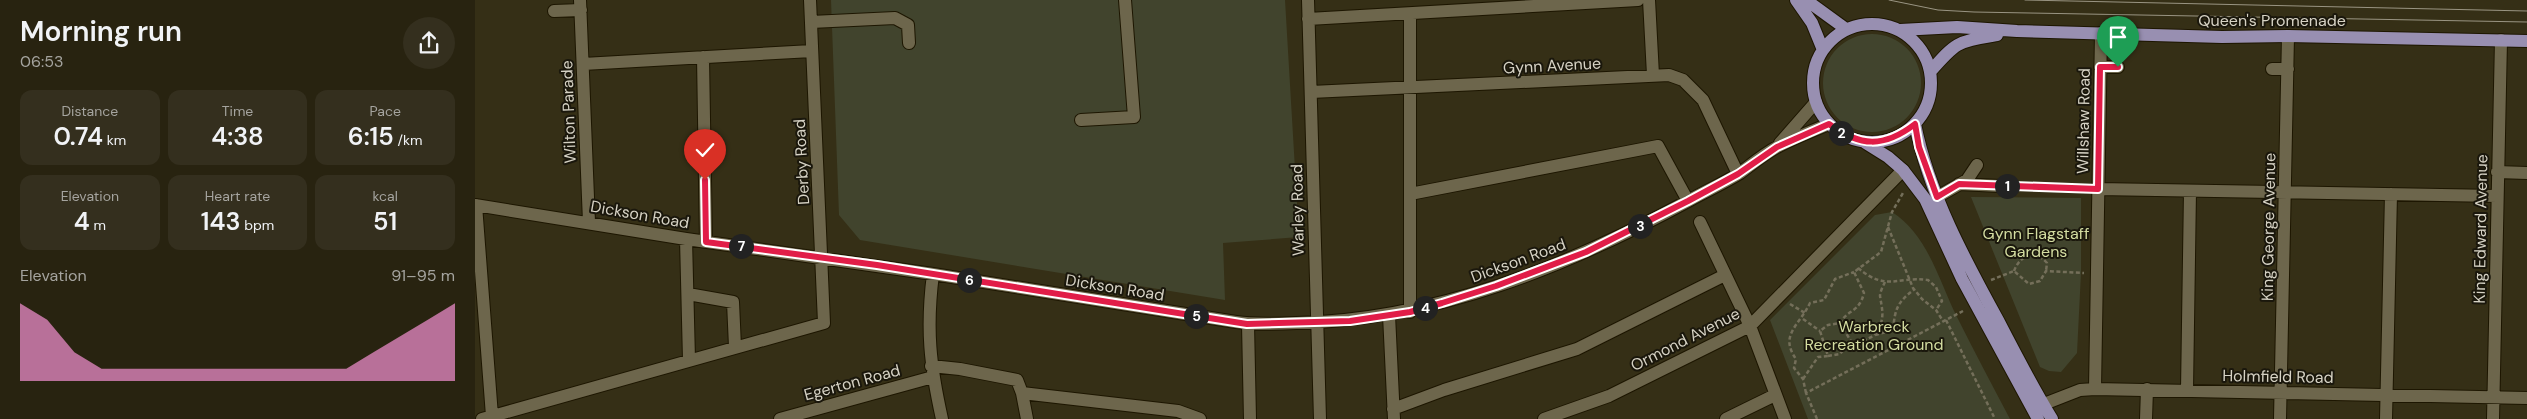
<!DOCTYPE html>
<html lang="en">
<head>
<meta charset="utf-8">
<style>
	:root { --surface:#282310; --page:#342f1e; --text:#f1f3f6; --muted:#a5a49f; --accent:#f591d3 }
	body { margin:0; font-family:"DM Sans",sans-serif; background:var(--page); color:var(--text); height:100vh; display:flex; flex-direction:column; font-size:19px; white-space:nowrap }
	* { box-sizing:border-box; margin:0 }
	p { font-size:16px; color:var(--muted) }
	.icon { flex:none; width:28px; height:28px; fill:none; stroke:currentColor; stroke-width:2; stroke-linecap:round; stroke-linejoin:round }
	.map { position:relative; flex:1; overflow:hidden }
	.panel { display:flex; flex-direction:column; background:var(--surface); width:475px }
	.panel>* { flex:none }
	.pin { position:absolute; display:grid; place-items:center; width:42px; height:42px; color:#fff; margin:-51px -21px; border-radius:50% 50% 50% 0; rotate:-45deg; box-shadow:0 0 5px #0007 }
	.pin .icon { rotate:45deg }
	.km { position:absolute; width:25px; height:25px; margin:-12px; border-radius:50%; background:#222; color:#fff; font-size:14px; line-height:25px; text-align:center }
	.round { display:grid; place-items:center; flex:none; width:52px; height:52px; border-radius:26px; background:var(--page) }
	.head { display:flex; align-items:center; justify-content:space-between; height:85px; padding:0 20px }
	h1 { font-size:28px; font-weight:600; line-height:38px }
	.figures { display:grid; grid-template-columns:repeat(3,1fr); gap:8px; height:85px; padding:5px 20px }
	.figures div { display:grid; align-content:center; border-radius:12px; background:var(--page); text-align:center }
	.figures b { font-size:25px; font-weight:600 }
	.figures small { font-size:14px; font-weight:400 }
	.figures p { font-size:14px }
	.chart { height:140px; padding:10px 20px }
	.chart p { display:flex; justify-content:space-between }
	.chart svg { width:100%; height:90px; margin-top:5px; fill:var(--accent); opacity:.7 }
	main { display:flex; flex:1; min-height:0 }
	.map>svg:first-child { display:block }
	.green { fill:#41442d }
	.lines { fill:none; stroke-linecap:round; stroke-linejoin:round }
	.minor-casing { stroke:#1d1601; stroke-width:14 }
	.major-casing { stroke:#1d1601; stroke-width:14 }
	.path { stroke:#746f5a; stroke-width:2.5; stroke-dasharray:4 2.5; stroke-linecap:butt }
	.minor { stroke:#6d664c; stroke-width:12 }
	.major { stroke:#988fb1; stroke-width:12 }
	.tram { stroke:#9a9583; stroke-width:1 }
	.route-casing { stroke:#fff; stroke-width:10 }
	.route { stroke:#e11d48; stroke-width:6 }
	.labels { text-anchor:middle; stroke-width:4; stroke-linejoin:round; paint-order:stroke }
	.street-label { font-size:16px; fill:#d6d2c4; stroke:#1a170c }
	.park-label { font-size:16px; fill:#d4dda1; stroke:#1a170c }
</style>
</head>
<body>
<main>
<section class="panel">
<div class="head"><div><h1>Morning run</h1><p>06:53</p></div><a class="round"><svg class="icon" aria-label="share" viewBox="0 0 24 24"><path d="M12 15V3M7 8l5-5 5 5M5 13v7h14v-7"/></svg></a></div>
<div class="figures">
<div><p>Distance</p><b>0.74<small> km</small></b></div>
<div><p>Time</p><b>4:38</b></div>
<div><p>Pace</p><b>6:15<small> /km</small></b></div>
</div>
<div class="figures">
<div><p>Elevation</p><b>4<small> m</small></b></div>
<div><p>Heart rate</p><b>143<small> bpm</small></b></div>
<div><p>kcal</p><b>51</b></div>
</div>
<div class="chart"><p><span>Elevation</span>91–95 m</p>
<svg viewBox="0 0 160 44" preserveAspectRatio="none"><path d="M0 44V6L10 14L20 30L30 38L40 38L50 38L60 38L70 38L80 38L90 38L100 38L110 38L120 38L130 30L140 22L150 14L160 6V44z"/></svg>
</div>
</section>
<div class="map">
<svg width="2052" height="419" viewBox="0 0 2052 419">
	<rect width="100%" height="100%" fill="#352f16"/>
	<path class="green" d="M 356,0 L 810,0 L 824,237 L 748,243 L 750,300 L 385,240 L 364,215 Z
		M1348 83a49 49 0 1 1 98 0a49 49 0 1 1-98 0Z
		M 1496,197 L 1606,198 L 1606,273 L 1602,353 L 1586,372 L 1574,371 L 1565,367 Z
		M 1417,212 C 1453,235 1464,281 1482,317 C 1499,351 1517,385 1535,419 L 1333,419 L 1295,320 L 1400,215 Z"/>
	<g class="lines">
		<defs>
			<path id="minor" d="M 105,0 L 114,222
				M 833,0 L 845,419
				M 1174,0 L 1178,75
				M 79,11 L 106,10
				M 935,15 L 935,312
				M 833,19 L 1163,0
				M 336,22 L 420,18 L 433,25 L 434,43
				M 228,57 L 231,242
				M 108,64 L 337,51
				M 1625,67 L 1643,67
				M 1797,69 L 1813,69
				M 836,92 L 1194,75 L 1208,80 L 1228,100 L 1263,174
				M 606,120 L 659,117 L 650,0
				M 1305,143 L 1341,102
				M 2022,172 L 2052,173
				M 1484,184 L 1525,186
				M 1623,189 L 2022,196
				M 935,194 L 1183,146 L 1213,201
				M 1462,197 L 1492,180 L 1502,165
				M 0,205 L 211,239 L 458,274 L 761,322 C 781,325 801,324 821,323 C 961,320 1093,266 1215,200 C 1231,191 1249,183 1265,173 C 1277,164 1289,154 1302,147 C 1319,138 1337,131 1354,124
				M 1,205 L 17,416
				M 1225,222 L 1275,326 L 1310,419
				M 211,239 L 214,360
				M 458,274 C 451,329 455,365 467,419
				M 213,294 L 258,302 L 260,347
				M 914,315 L 919,419
				M 773,324 L 775,419
				M 456,366 L 485,369 L 542,380 L 547,393 L 552,419
				M 1620,389 L 1626,33
				M 1712,390 L 1715,191
				M 547,393 L 703,411 L 725,419
				M 1559,408 L 1605,390 L 1620,389 L 2052,398
				M 918,409 L 969,390 L 1102,349 L 1250,275
				M 7,419 L 349,323 L 335,0
				M 305,419 L 458,377
				M 1069,419 L 1134,396 L 1275,326 L 1428,170
				M 1251,419 L 1300,395
				M 1671,419 L 1672,389
				M 1805,419 L 1813,36
				M 1911,419 L 1916,194
				M 2018,419 L 2026,40"/>
			<path id="major" d="M 1321,0 L 1337,23 L 1348,50
				M 1331,0 L 1371,29
				M1338 83a59 59 0 1 1 118 0a59 59 0 1 1-118 0Z
				M 1425,30 L 1482,27 L 1542,31 L 1747,37 L 1813,36 L 2052,41
				M 1455,72 C 1482,41 1482,42 1522,35
				M 1440,124 C 1454,194 1490,260 1524,322 C 1541,355 1558,388 1577,419
				M 1389,142 L 1413,157 L 1428,170 L 1450,199 L 1487,279 L 1563,419"/>
		</defs>
		<use href="#minor" class="minor-casing"/>
		<use href="#major" class="major-casing"/>
		<path class="path" d="M 1537,186 L 1609,189
			M 1413,227 L 1438,288 L 1447,299 L 1461,310 L 1468,321
			M 1383,268 C 1412,292 1422,276 1453,280 L 1461,287 L 1467,301 L 1461,310
			M 1539,271 C 1545,255 1560,249 1572,263 L 1571,271
			M 1516,280 L 1539,271 L 1554,284 L 1565,281 L 1571,271 L 1609,273
			M 1315,304 L 1330,313
			M 1328,319 L 1345,331
			M 1471,320 L 1520,419
			M 1365,323 L 1377,343
			M 1400,335 L 1418,330 C 1420,309 1422,302 1440,289
			M 1353,356 L 1365,354 C 1375,339 1397,343 1403,330 C 1410,317 1407,309 1405,296 C 1405,292 1408,286 1410,282
			M 1328,379 L 1343,357 L 1353,356 L 1345,331 L 1353,325 L 1365,323 C 1373,309 1384,313 1389,293 L 1379,272 L 1406,252 L 1417,212 L 1428,193
			M 1331,393 L 1328,379 L 1319,368 L 1321,359 C 1304,335 1324,326 1335,303 L 1349,300 L 1360,279 L 1379,272
			M 1342,419 L 1331,393 L 1488,311"/>
		<use href="#minor" class="minor"/>
		<use href="#major" class="major"/>
		<path class="tram" d="M 1414,0 L 1463,10 L 1499,12 L 2052,22
			M 1550,0 L 2052,11"/>
	</g>
	<g class="lines">
		<defs>
			<path id="route" d="M 230,180 L 231,242 L 402,265 L 772,324 L 875,321 L 935,312 L 967,303 L 1021,286 L 1111,252 L 1213,201 L 1263,174 L 1302,147 L 1354,124 C 1385,147 1409,148 1440,124 L 1444,147 L 1462,197 L 1484,184 L 1623,189 L 1625,67 L 1643,67"/>
		</defs>
		<use href="#route" class="route-casing"/>
		<use href="#route" class="route"/>
	</g>
	<g class="labels">
		<g class="street-label">
			<text x="1797" y="26">Queen's Promenade</text>
			<text transform="translate(1077 65) rotate(-3)" y="6">Gynn Avenue</text>
			<text transform="translate(93 112) rotate(-92)" y="6">Wilton Parade</text>
			<text transform="translate(1608 121) rotate(-89)" y="6">Willshaw Road</text>
			<text transform="translate(326 162) rotate(-93)" y="6">Derby Road</text>
			<text transform="translate(822 210) rotate(-91)" y="6">Warley Road</text>
			<text transform="translate(165 214) rotate(10)" y="6">Dickson Road</text>
			<text transform="translate(1793 227) rotate(-89)" y="6">King George Avenue</text>
			<text transform="translate(2005 229) rotate(-89)" y="6">King Edward Avenue</text>
			<text transform="translate(1043 260) rotate(-20)" y="6">Dickson Road</text>
			<text transform="translate(640 287) rotate(9)" y="6">Dickson Road</text>
			<text transform="translate(1210 339) rotate(-27)" y="6">Ormond Avenue</text>
			<text transform="translate(1803 376) rotate(1)" y="6">Holmfield Road</text>
			<text transform="translate(377 382) rotate(-15)" y="6">Egerton Road</text>
		</g>
		<g class="park-label">
			<text x="1561" y="239">Gynn Flagstaff<tspan x="1561" dy="18">Gardens</tspan></text>
			<text x="1399" y="332">Warbreck<tspan x="1399" dy="18">Recreation Ground</tspan></text>
		</g>
	</g>
</svg>
<div class="pin" style="left:1643px;top:67px;background:#1e9e55"><svg class="icon" aria-label="arrive" viewBox="0 0 24 24"><path d="M6 21V4h12l-3 4 3 4H6"/></svg></div>
<div class="pin" style="left:230px;top:180px;background:#d93025"><svg class="icon" aria-label="check" viewBox="0 0 24 24"><path d="M5 12l5 5 9-10"/></svg></div>
<b class="km" style="left:1532px;top:186px">1</b>
<b class="km" style="left:1366px;top:133px">2</b>
<b class="km" style="left:1165px;top:226px">3</b>
<b class="km" style="left:950px;top:308px">4</b>
<b class="km" style="left:721px;top:316px">5</b>
<b class="km" style="left:494px;top:280px">6</b>
<b class="km" style="left:266px;top:246px">7</b>
</div>
</main>
</body>
</html>
